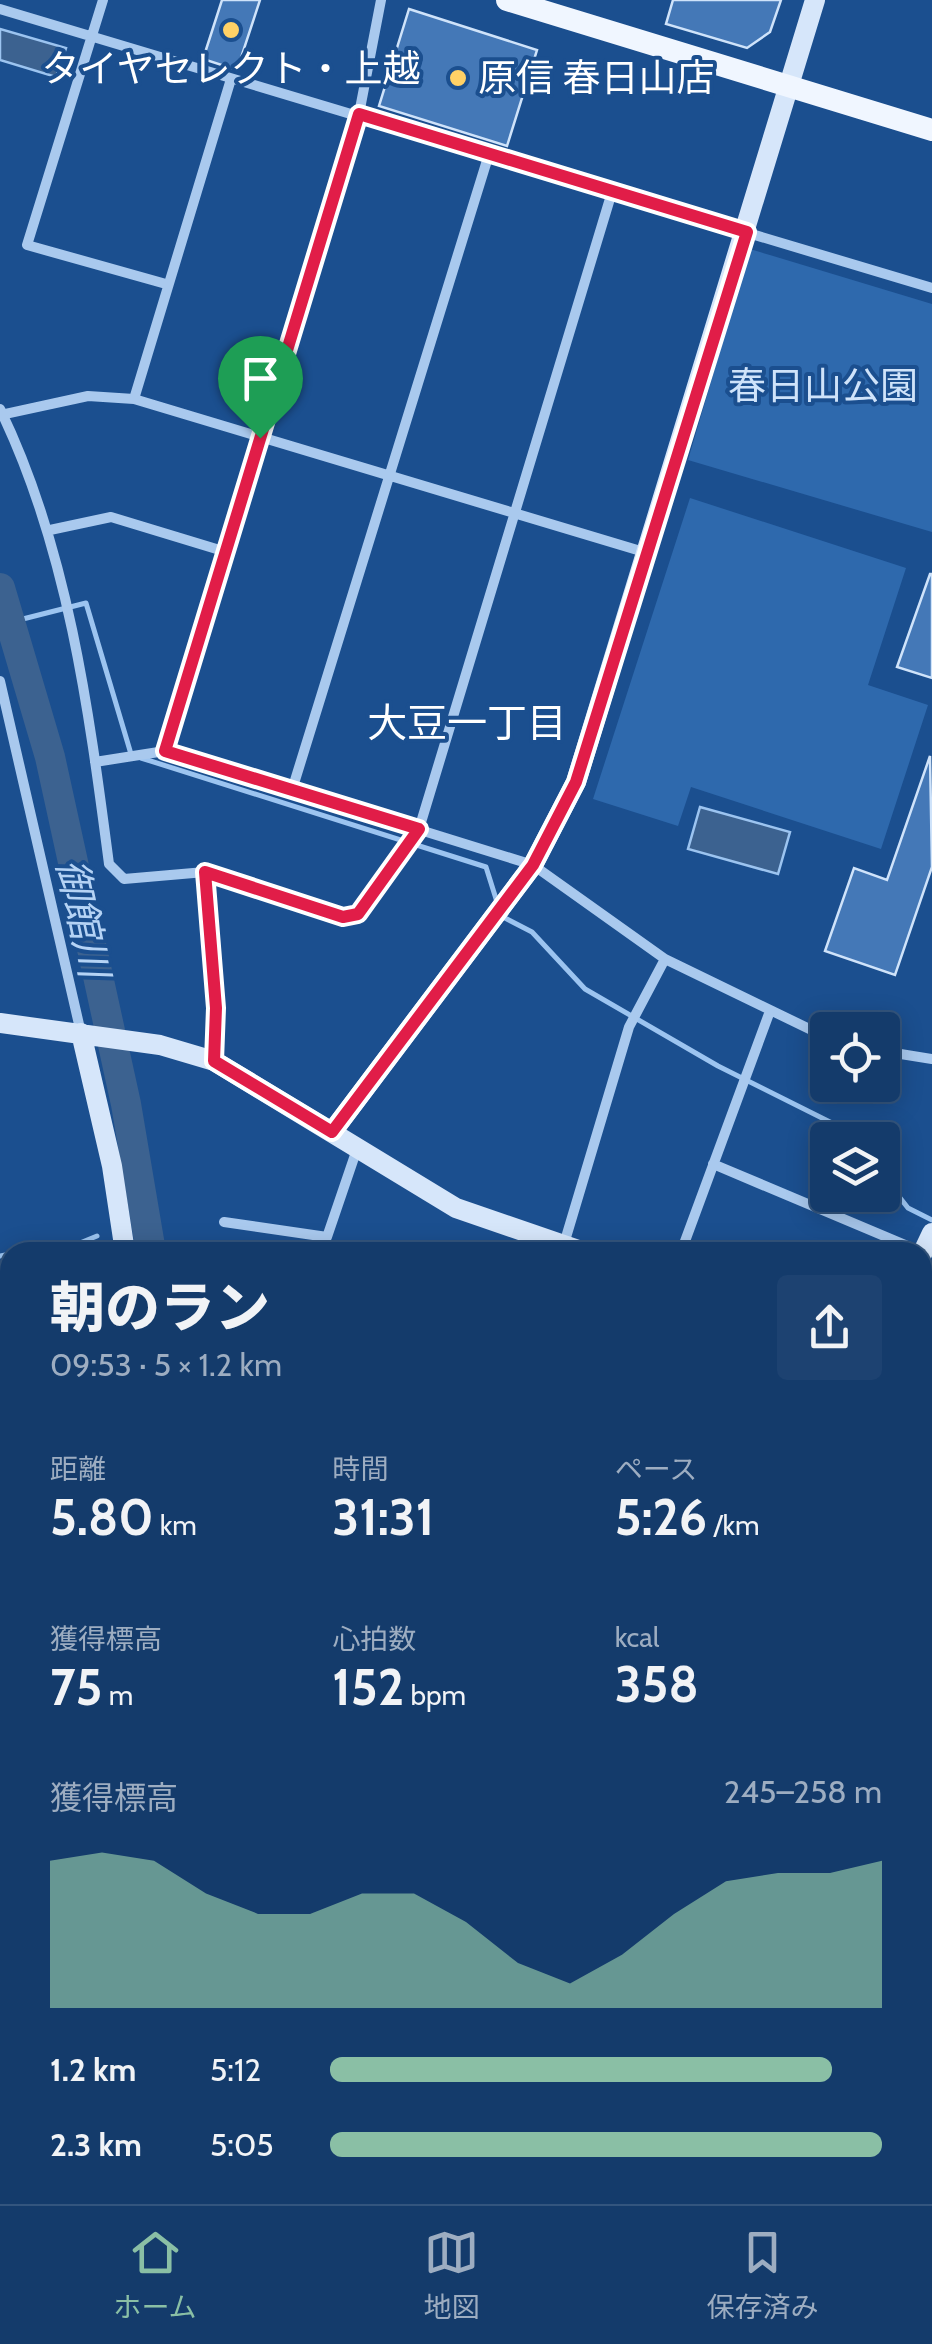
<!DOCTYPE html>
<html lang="ja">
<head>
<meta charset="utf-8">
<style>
	:root { --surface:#143b6b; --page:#1d4271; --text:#f1f3f6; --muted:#9dadc1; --line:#33557e; --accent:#8abfa5 }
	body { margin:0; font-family:Cabin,"Noto Sans JP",sans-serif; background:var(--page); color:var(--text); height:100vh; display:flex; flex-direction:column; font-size:38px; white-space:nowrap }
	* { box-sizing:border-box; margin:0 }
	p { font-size:32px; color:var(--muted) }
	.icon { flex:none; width:55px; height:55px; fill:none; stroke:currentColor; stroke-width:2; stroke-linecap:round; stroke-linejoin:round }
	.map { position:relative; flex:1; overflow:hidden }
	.panel { position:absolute; left:0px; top:1242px; width:932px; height:962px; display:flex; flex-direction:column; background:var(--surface); border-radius:30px 30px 0 0; box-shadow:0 5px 25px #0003,0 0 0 2px var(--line) }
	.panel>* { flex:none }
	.buttons { position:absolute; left:810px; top:1012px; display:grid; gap:20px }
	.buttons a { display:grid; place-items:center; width:90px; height:90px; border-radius:10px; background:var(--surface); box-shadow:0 5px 25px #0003,0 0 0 2px var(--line); font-size:50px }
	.pin { position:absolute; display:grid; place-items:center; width:85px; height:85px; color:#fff; margin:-102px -42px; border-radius:50% 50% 50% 0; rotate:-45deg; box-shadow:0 0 10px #0007 }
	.pin .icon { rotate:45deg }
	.round { display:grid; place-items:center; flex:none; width:105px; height:105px; border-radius:10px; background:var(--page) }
	.headline { display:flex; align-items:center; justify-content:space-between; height:170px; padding:0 50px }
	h1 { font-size:55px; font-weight:800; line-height:75px }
	.metrics { display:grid; grid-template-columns:repeat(3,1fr); gap:15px; height:170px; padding:10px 50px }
	.metrics div { display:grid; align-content:center }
	.metrics b { font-size:50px; font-weight:800 }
	.metrics small { font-size:28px; font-weight:400 }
	.metrics p { font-size:28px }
	.chart { height:280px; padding:20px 50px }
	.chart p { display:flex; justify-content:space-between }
	.chart svg { width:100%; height:180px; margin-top:10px; fill:var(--accent); opacity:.7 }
	ul { padding:0 50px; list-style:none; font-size:32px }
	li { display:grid; grid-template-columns:160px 120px 1fr; align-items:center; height:75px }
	li i { height:25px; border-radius:12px; background:var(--accent) }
	.dock { display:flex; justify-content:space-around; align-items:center; height:140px; border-top:2px solid var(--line); background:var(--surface); font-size:28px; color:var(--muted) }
	.dock a { display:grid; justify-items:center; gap:5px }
	.dock .selected { color:var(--accent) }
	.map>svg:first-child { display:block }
	.green { fill:#2e69ad }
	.water { fill:#3c6290; stroke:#9cc4f0; stroke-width:2.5 }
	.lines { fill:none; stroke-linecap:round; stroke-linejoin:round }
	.stream { stroke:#9cc4f0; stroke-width:5 }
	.river { stroke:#3c6290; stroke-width:30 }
	.building { fill:#4478b7; stroke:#cfe3fa; stroke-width:2.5 }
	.path { stroke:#a9c9ee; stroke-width:2.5; stroke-dasharray:5 8; stroke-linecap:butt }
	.street { stroke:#a9c9ee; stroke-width:10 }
	.secondary { stroke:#d6e6fa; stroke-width:20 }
	.primary { stroke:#f0f6ff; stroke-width:22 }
	.route-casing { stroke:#fff; stroke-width:20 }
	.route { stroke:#e11d48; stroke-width:12 }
	.poi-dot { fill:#ffd166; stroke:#1b4f8f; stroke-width:4 }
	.labels { text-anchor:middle; stroke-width:8; stroke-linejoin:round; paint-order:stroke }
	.poi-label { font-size:38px; fill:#fff; stroke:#1b4f8f }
	.park-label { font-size:38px; fill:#cfe3fa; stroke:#1b4f8f }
	.neighbourhood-label { font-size:40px; fill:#fff; stroke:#1b4f8f }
	.water-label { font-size:40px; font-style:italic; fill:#b5d3f5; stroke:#1b4f8f }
</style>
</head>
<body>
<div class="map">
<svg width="932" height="2204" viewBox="0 0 932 2204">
	<rect width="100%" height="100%" fill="#1b4f8f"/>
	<path class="green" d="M 750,249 L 932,304 L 932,532 L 688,460 Z
		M 690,498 L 906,568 L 868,685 L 928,705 L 881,849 L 691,787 L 678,826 L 593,799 Z
		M 435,2195 L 611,2195 L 615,2204 L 432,2204 Z"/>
	<path class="water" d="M 0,29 L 66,48 L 56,77 L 0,60 Z
		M 700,807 L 790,832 L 778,874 L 688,849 Z"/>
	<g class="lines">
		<path class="stream" d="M 11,622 L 86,603 L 131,754
			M 141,758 L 486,867 L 497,902
			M 503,917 L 532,932 L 585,989 L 718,1066 L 848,1131 L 855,1140
			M 882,1175 L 908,1208 L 932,1220
			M 15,1252 L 80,1243 L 97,1236
			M 0,1256 L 10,1254"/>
		<path class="river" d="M 0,588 L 50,757 L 126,1104 L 151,1252
			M 187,2195 L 188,2204"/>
	</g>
	<path class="building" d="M 222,0 L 260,0 L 237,70 L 203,59 Z
		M 673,0 L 781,0 L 770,32 L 747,48 L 666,24 Z
		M 409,9 L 537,50 L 507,146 L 379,106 Z
		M 930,574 L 932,574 L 932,678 L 897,667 Z
		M 930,756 L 932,867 L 895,975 L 825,951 L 854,868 L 887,880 Z"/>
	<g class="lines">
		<path class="path" d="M 94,1252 L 107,1249
			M 0,1291 L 10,1288
			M 922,1856 L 925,1827"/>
		<path class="street" d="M 103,0 L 27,245 L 166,284
			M 0,9 L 932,288
			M 134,399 L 231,79
			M 0,409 C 68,549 89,711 109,864 L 124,879 L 205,872 L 343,917 L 358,914 L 419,829 L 612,192
			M 0,415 L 88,396 L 134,399 L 644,552
			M 50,530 L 111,517 L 223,551
			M 0,681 L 81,1033
			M 165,751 L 359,114 L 381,0
			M 95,762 L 165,751 L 533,865 L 665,959 L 828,1038
			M 292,790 L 489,154
			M 205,872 L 216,1008 L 214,1060
			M 882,1051 L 932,1059
			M 713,1164 L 922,1252
			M 224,1222 L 327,1237 L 357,1149
			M 564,1244 L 629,1027 L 665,959
			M 681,1252 L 770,1011
			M 0,1569 L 10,1568
			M 922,1812 L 932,1805
			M 0,1837 L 10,1842
			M 740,2195 L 772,2204
			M 243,2204 L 245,2195"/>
		<path class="secondary" d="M 0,1023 L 160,1045 L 214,1061 L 456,1208 L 584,1252
			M 81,1033 L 112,1166 L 125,1252
			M 332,1132 L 533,865 L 576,782 L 815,0
			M 922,1254 L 932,1233
			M 922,1405 L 932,1412
			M 0,2031 L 10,2011"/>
		<path class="primary" d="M 507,0 L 932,130"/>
	</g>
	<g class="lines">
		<defs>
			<path id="route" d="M 359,114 L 747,232 L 576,782 L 533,865 L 332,1132 L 214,1061 L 216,1008 L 205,872 L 343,917 L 358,914 L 419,829 L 165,751 Z"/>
		</defs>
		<use href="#route" class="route-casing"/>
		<use href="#route" class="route"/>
	</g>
	<g class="poi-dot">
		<circle cx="231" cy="30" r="10"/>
		<circle cx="458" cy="78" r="10"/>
	</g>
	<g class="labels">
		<g class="poi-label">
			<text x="231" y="82">タイヤセレクト・上越</text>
			<text x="478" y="91" text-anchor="start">原信 春日山店</text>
		</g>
		<g class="park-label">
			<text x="823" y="399">春日山公園</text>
		</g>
		<g class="neighbourhood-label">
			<text x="467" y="737">大豆一丁目</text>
		</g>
		<g class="water-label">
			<text transform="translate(83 918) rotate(78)" y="14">御館川</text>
		</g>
	</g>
</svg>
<div class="buttons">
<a><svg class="icon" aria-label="locate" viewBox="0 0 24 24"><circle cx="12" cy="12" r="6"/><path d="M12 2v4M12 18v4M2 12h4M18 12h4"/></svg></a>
<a><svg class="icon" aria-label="layers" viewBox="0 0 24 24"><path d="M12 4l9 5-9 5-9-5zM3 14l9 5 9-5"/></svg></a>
</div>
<div class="pin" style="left:260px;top:438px;background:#1e9e55"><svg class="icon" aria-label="arrive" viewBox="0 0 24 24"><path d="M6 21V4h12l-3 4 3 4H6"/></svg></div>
<section class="panel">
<div class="headline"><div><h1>朝のラン</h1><p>09:53 · 5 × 1.2 km</p></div><a class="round"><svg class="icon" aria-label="share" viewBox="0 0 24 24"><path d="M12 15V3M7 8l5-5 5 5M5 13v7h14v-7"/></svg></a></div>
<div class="metrics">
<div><p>距離</p><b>5.80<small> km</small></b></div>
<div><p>時間</p><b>31:31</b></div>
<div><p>ペース</p><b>5:26<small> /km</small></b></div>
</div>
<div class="metrics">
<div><p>獲得標高</p><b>75<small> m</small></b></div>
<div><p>心拍数</p><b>152<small> bpm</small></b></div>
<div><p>kcal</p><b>358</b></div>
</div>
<div class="chart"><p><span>獲得標高</span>245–258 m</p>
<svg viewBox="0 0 160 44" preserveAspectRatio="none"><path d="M0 44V8L10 6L20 8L30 16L40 21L50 21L60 16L70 16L80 23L90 33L100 38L110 31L120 21L130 13L140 11L150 11L160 8V44z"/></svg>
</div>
<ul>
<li><b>1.2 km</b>5:12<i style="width:91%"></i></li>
<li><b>2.3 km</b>5:05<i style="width:100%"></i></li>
</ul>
</section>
</div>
<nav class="dock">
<a class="selected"><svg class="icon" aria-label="home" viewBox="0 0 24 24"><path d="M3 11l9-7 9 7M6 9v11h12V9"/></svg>ホーム</a>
<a><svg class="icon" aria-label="map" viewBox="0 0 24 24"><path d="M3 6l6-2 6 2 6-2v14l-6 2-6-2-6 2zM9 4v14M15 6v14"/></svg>地図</a>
<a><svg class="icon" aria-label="saved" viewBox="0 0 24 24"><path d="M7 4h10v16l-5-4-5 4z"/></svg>保存済み</a>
</nav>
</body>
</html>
